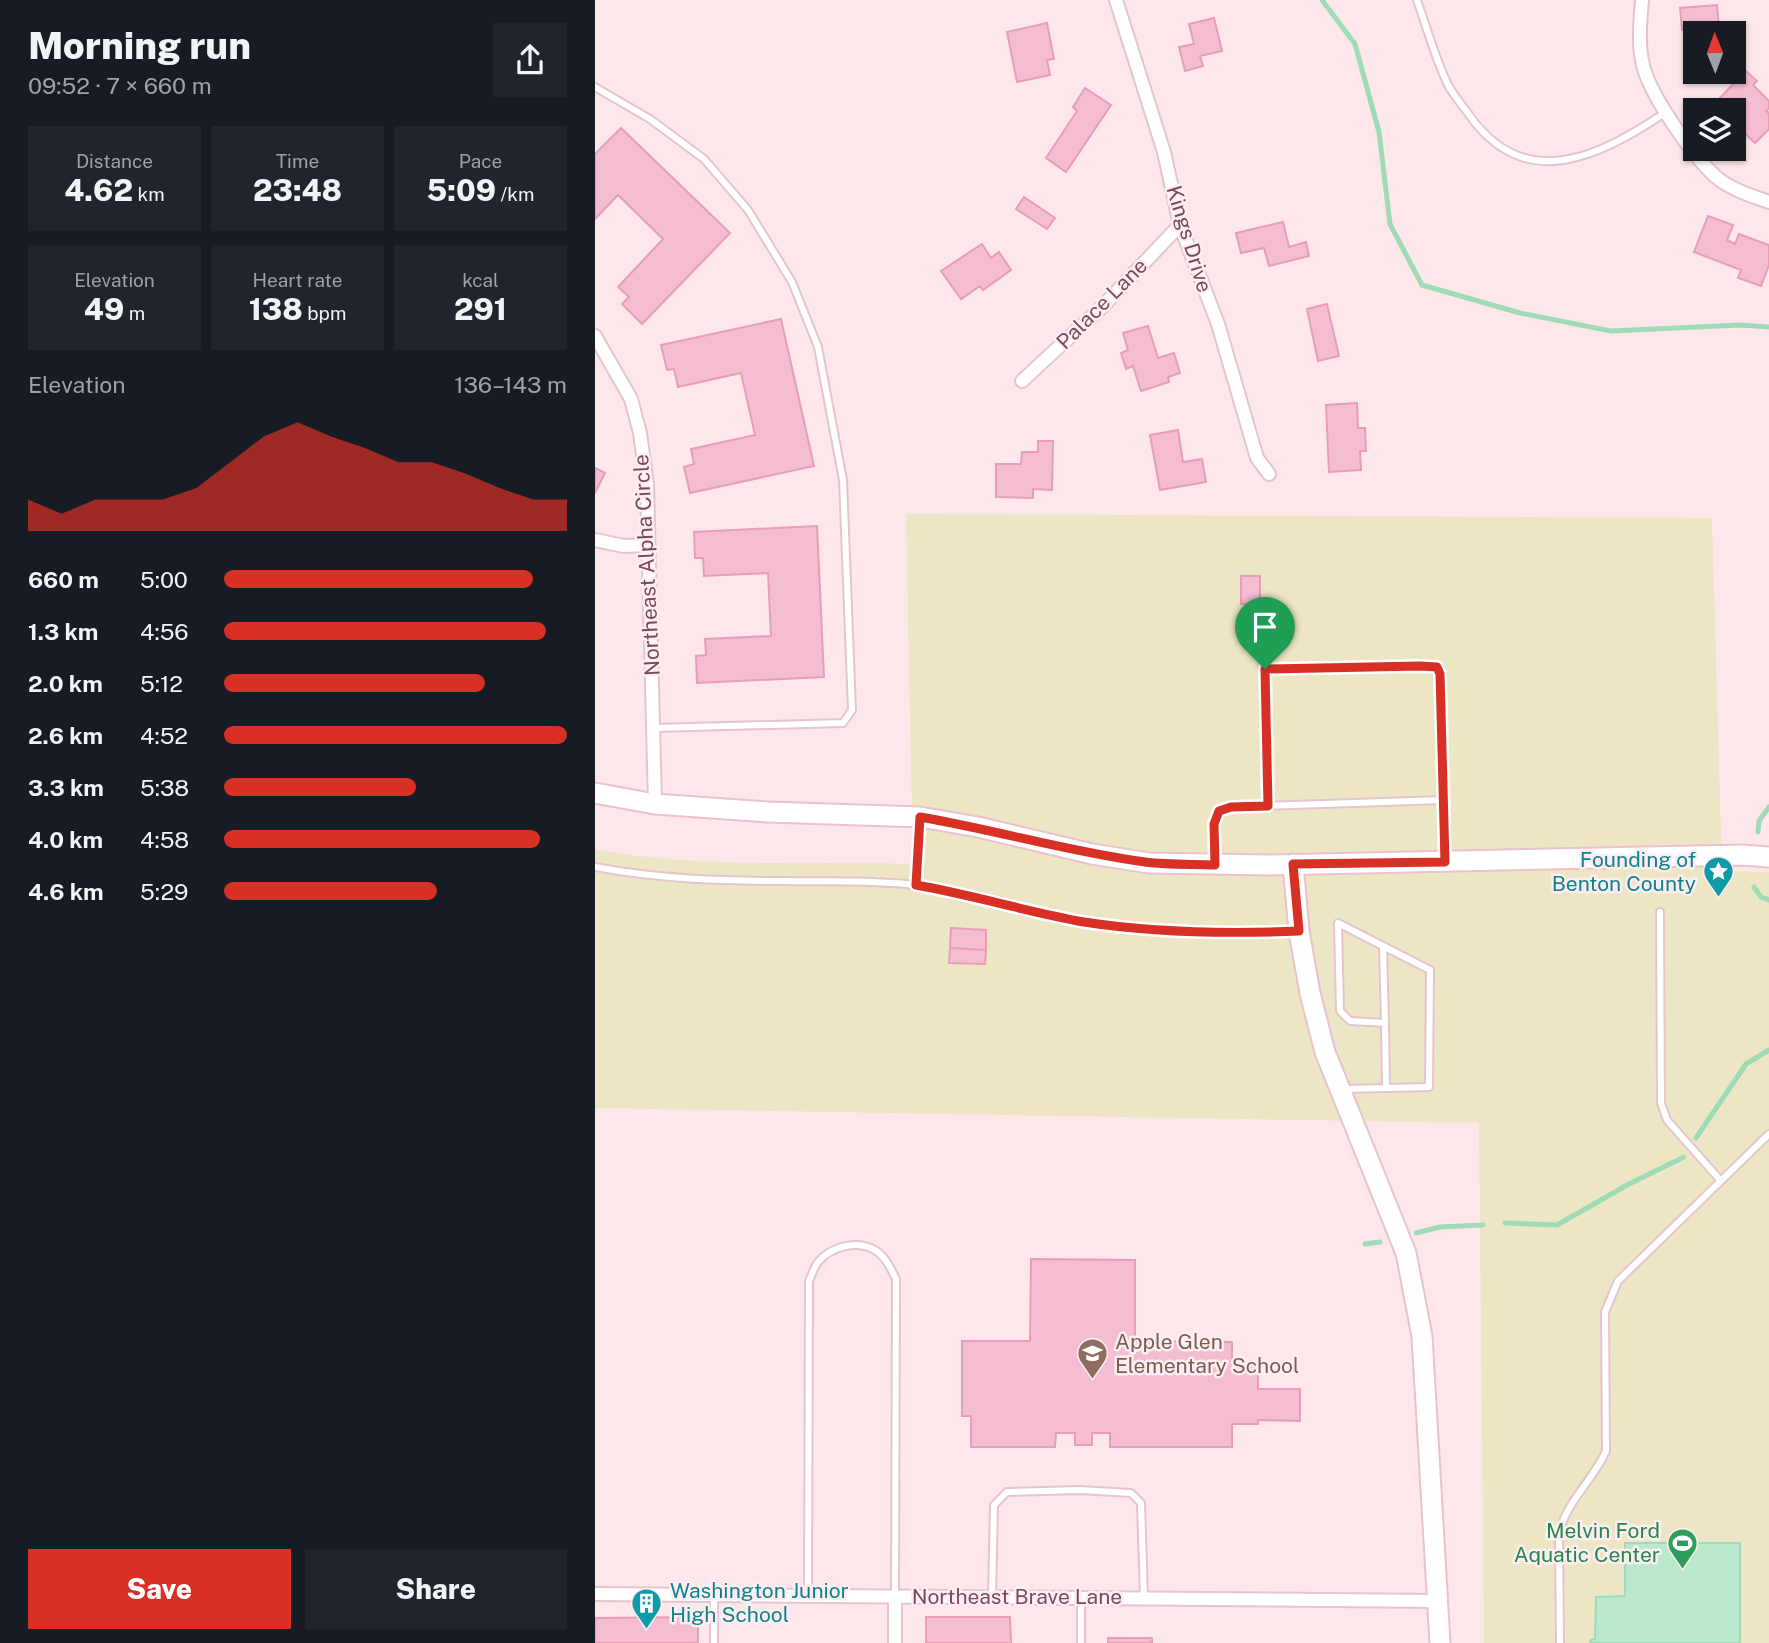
<!DOCTYPE html>
<html lang="en">
<head>
<meta charset="utf-8">
<style>
	:root { --surface:#171b24; --page:#20242c; --text:#f1f3f6; --muted:#9ea1a6; --accent:#d93025 }
	body { margin:0; font-family:"Public Sans",sans-serif; background:var(--page); color:var(--text); height:100vh; display:flex; flex-direction:column; font-size:26px; white-space:nowrap }
	* { box-sizing:border-box; margin:0 }
	p { font-size:23px; color:var(--muted) }
	.icon { flex:none; width:38px; height:38px; fill:none; stroke:currentColor; stroke-width:2; stroke-linecap:round; stroke-linejoin:round }
	.map { position:relative; flex:1; overflow:hidden }
	.sheet { display:flex; flex-direction:column; background:var(--surface); width:595px }
	.sheet>* { flex:none }
	.needle { width:46px; rotate:359deg }
	.fabs { position:absolute; left:1088px; top:21px; display:grid; gap:14px }
	.fabs a { display:grid; place-items:center; width:63px; height:63px; border-radius:0px; background:var(--surface); box-shadow:0 2px 5px #0004; font-size:35px }
	.pin { position:absolute; display:grid; place-items:center; width:60px; height:60px; color:#fff; margin:-72px -30px; border-radius:50% 50% 50% 0; rotate:-45deg; box-shadow:0 0 7px #0007 }
	.pin .icon { rotate:45deg }
	.round { display:grid; place-items:center; flex:none; width:74px; height:74px; border-radius:0px; background:var(--page) }
	.summary { display:flex; align-items:center; justify-content:space-between; height:119px; padding:0 28px }
	h1 { font-size:38px; font-weight:800; line-height:52px }
	.stats { display:grid; grid-template-columns:repeat(3,1fr); gap:10px; height:119px; padding:7px 28px }
	.stats div { display:grid; align-content:center; border-radius:0px; background:var(--page); text-align:center }
	.stats b { font-size:30px; font-weight:800 }
	.stats small { font-size:19px; font-weight:400 }
	.stats p { font-size:19px }
	.chart { height:196px; padding:14px 28px }
	.chart p { display:flex; justify-content:space-between }
	.chart svg { width:100%; height:126px; margin-top:7px; fill:var(--accent); opacity:.7 }
	.cta { display:flex; gap:14px; margin-top:auto; padding:14px 28px }
	.cta a { flex:1; height:80px; border-radius:0px; background:var(--accent); color:#fff; font-size:28px; font-weight:800; line-height:80px; text-align:center }
	.cta a+a { background:var(--page); color:var(--text) }
	ul { padding:0 28px; list-style:none; font-size:23px }
	li { display:grid; grid-template-columns:112px 84px 1fr; align-items:center; height:52px }
	li i { height:18px; border-radius:9px; background:var(--accent) }
	main { display:flex; flex:1; min-height:0 }
	.map>svg:first-child { display:block }
	.green { fill:#ece6c4 }
	.water { fill:#bae8cc; stroke:#a0dbb7; stroke-width:2 }
	.lines { fill:none; stroke-linecap:round; stroke-linejoin:round }
	.stream { stroke:#a0dbb7; stroke-width:5 }
	.building { fill:#f4bdd1; stroke:#e89db9; stroke-width:2 }
	.lane-casing { stroke:#e6c4cd; stroke-width:10 }
	.street-casing { stroke:#e6c4cd; stroke-width:16 }
	.secondary-casing { stroke:#eac1cd; stroke-width:23 }
	.lane { stroke:#fff; stroke-width:6 }
	.street { stroke:#fff; stroke-width:12 }
	.secondary { stroke:#fff; stroke-width:19 }
	.route-casing { stroke:#fff; stroke-width:14 }
	.route { stroke:#d93025; stroke-width:9 }
	.labels { text-anchor:middle; stroke-width:5; stroke-linejoin:round; paint-order:stroke }
	.street-label { font-size:21px; fill:#794a5c; stroke:#ffeef1 }
	.culture-label { font-size:21px; fill:#0d838f; stroke:#ffeef1; text-anchor:end }
	.education-label { font-size:21px; fill:#785e54; stroke:#ffeef1; text-anchor:start }
	.leisure-label { font-size:21px; fill:#27864d; stroke:#ffeef1; text-anchor:end }
</style>
</head>
<body>
<main>
<section class="sheet">
<div class="summary"><div><h1>Morning run</h1><p>09:52 · 7 × 660 m</p></div><a class="round"><svg class="icon" aria-label="share" viewBox="0 0 24 24"><path d="M12 15V3M7 8l5-5 5 5M5 13v7h14v-7"/></svg></a></div>
<div class="stats">
<div><p>Distance</p><b>4.62<small> km</small></b></div>
<div><p>Time</p><b>23:48</b></div>
<div><p>Pace</p><b>5:09<small> /km</small></b></div>
</div>
<div class="stats">
<div><p>Elevation</p><b>49<small> m</small></b></div>
<div><p>Heart rate</p><b>138<small> bpm</small></b></div>
<div><p>kcal</p><b>291</b></div>
</div>
<div class="chart"><p><span>Elevation</span>136–143 m</p>
<svg viewBox="0 0 160 44" preserveAspectRatio="none"><path d="M0 44V33L10 38L20 33L30 33L40 33L50 29L60 20L70 11L80 6L90 11L100 15L110 20L120 20L130 24L140 29L150 33L160 33V44z"/></svg>
</div>
<ul>
<li><b>660 m</b>5:00<i style="width:90%"></i></li>
<li><b>1.3 km</b>4:56<i style="width:94%"></i></li>
<li><b>2.0 km</b>5:12<i style="width:76%"></i></li>
<li><b>2.6 km</b>4:52<i style="width:100%"></i></li>
<li><b>3.3 km</b>5:38<i style="width:56%"></i></li>
<li><b>4.0 km</b>4:58<i style="width:92%"></i></li>
<li><b>4.6 km</b>5:29<i style="width:62%"></i></li>
</ul>
<div class="cta"><a>Save</a><a>Share</a></div>
</section>
<div class="map">
<svg width="1174" height="1643" viewBox="0 0 1174 1643">
	<rect width="100%" height="100%" fill="#fde7ea"/>
	<path class="green" d="M 311,514 L 1117,518 L 1127,871 L 1174,872 L 1174,1643 L 889,1643 L 884,1123 L 0,1108 L 0,849 C 62,861 126,863 189,863 C 232,864 275,861 318,865 Z"/>
	<path class="water" d="M 1030,1543 L 1145,1543 L 1145,1643 L 995,1643 L 996,1640 L 1000,1639 L 1001,1597 L 1030,1596 Z"/>
	<g class="lines">
		<path class="stream" d="M 727,0 L 760,44 L 784,132 L 795,224 L 827,285 L 925,313 L 1016,331 L 1145,325 L 1174,327
			M 1163,832 L 1164,821 L 1174,807
			M 1159,887 L 1166,897 L 1174,900
			M 1101,1138 L 1151,1064 L 1174,1050
			M 910,1223 L 962,1225 L 1034,1184 L 1089,1157
			M 821,1233 L 845,1227 L 888,1225
			M 770,1244 L 785,1242"/>
	</g>
	<path class="building" d="M 1122,5 L 1124,27 L 1087,30 L 1085,8 Z
		M 619,18 L 627,51 L 605,56 L 608,66 L 590,71 L 584,47 L 599,44 L 594,24 Z
		M 452,23 L 459,59 L 452,60 L 455,75 L 422,82 L 412,32 Z
		M 1151,71 L 1162,81 L 1158,85 L 1174,101 L 1174,108 L 1171,111 L 1174,113 L 1174,129 L 1160,143 L 1139,123 L 1139,110 L 1126,110 L 1119,104 Z
		M 490,88 L 516,105 L 471,172 L 451,158 L 482,111 L 478,107 Z
		M 26,128 L 135,233 L 47,324 L 27,304 L 34,297 L 23,287 L 68,239 L 23,195 L 0,219 L 0,154 Z
		M 429,197 L 460,218 L 452,229 L 421,209 Z
		M 1113,216 L 1138,225 L 1132,240 L 1140,244 L 1144,234 L 1174,245 L 1174,265 L 1166,286 L 1143,278 L 1146,270 L 1099,252 Z
		M 688,222 L 694,247 L 711,242 L 714,256 L 674,266 L 669,248 L 646,253 L 641,233 Z
		M 387,244 L 396,258 L 404,252 L 416,270 L 388,290 L 385,286 L 366,299 L 346,271 Z
		M 732,304 L 744,356 L 723,361 L 712,309 Z
		M 186,319 L 219,466 L 95,493 L 89,467 L 99,464 L 96,449 L 160,435 L 146,373 L 83,387 L 79,369 L 72,370 L 66,345 Z
		M 553,326 L 563,358 L 579,353 L 585,373 L 573,377 L 574,382 L 546,391 L 538,366 L 531,369 L 526,353 L 533,350 L 528,333 Z
		M 762,403 L 763,428 L 770,428 L 771,451 L 765,451 L 766,470 L 734,472 L 731,405 Z
		M 583,430 L 588,462 L 607,459 L 611,482 L 565,490 L 555,435 Z
		M 443,441 L 458,441 L 457,490 L 438,489 L 438,498 L 401,497 L 401,464 L 426,464 L 427,452 L 443,452 Z
		M 0,468 L 10,473 L 0,493 Z
		M 222,526 L 229,677 L 102,683 L 101,656 L 111,655 L 110,639 L 176,636 L 173,573 L 109,576 L 108,558 L 100,558 L 99,532 Z
		M 646,576 L 665,576 L 665,604 L 646,604 Z
		M 356,928 L 391,930 L 391,950 L 355,948 Z
		M 355,948 L 391,950 L 390,964 L 354,963 Z
		M 436,1259 L 540,1260 L 540,1341 L 637,1342 L 637,1364 L 663,1364 L 663,1389 L 705,1389 L 705,1421 L 663,1420 L 663,1424 L 637,1424 L 637,1447 L 515,1447 L 515,1433 L 497,1433 L 497,1445 L 480,1445 L 480,1433 L 461,1433 L 460,1447 L 376,1447 L 376,1416 L 367,1416 L 367,1341 L 435,1341 Z
		M 103,1617 L 103,1643 L 0,1643 L 0,1618 Z
		M 331,1617 L 415,1617 L 416,1643 L 331,1643 Z
		M 513,1638 L 557,1638 L 557,1643 L 513,1643 Z"/>
	<g class="lines">
		<defs>
			<path id="lane" d="M 822,0 C 832,28 840,58 853,85 C 859,96 868,106 875,116 C 931,195 1007,155 1071,112
				M 0,87 L 55,119 L 109,159 L 153,210 L 197,282 L 223,347 L 248,480 L 257,710 L 248,723 L 59,728
				M 673,806 L 670,669 L 842,667 L 845,674 L 850,859
				M 620,863 L 619,824 L 623,811 L 636,807 L 849,800
				M 0,867 C 63,879 127,881 191,881 C 234,882 276,880 319,885 C 375,890 430,909 485,921 C 556,935 631,934 703,931
				M 321,885 L 325,819
				M 1065,912 L 1066,1103 L 1072,1120 L 1126,1181
				M 790,1023 L 791,1088
				M 750,1089 L 834,1087 L 835,970 L 743,923 L 745,1011 L 755,1021 L 790,1023 L 788,946
				M 119,1596 L 119,1643
				M 213,1597 L 214,1281 C 217,1275 219,1267 223,1262 C 236,1247 260,1240 278,1249 C 290,1255 296,1269 301,1279 L 300,1596
				M 397,1597 L 399,1505 L 412,1492 L 485,1490 L 536,1493 L 546,1503 L 549,1598
				M 486,1643 L 486,1598
				M 965,1643 L 964,1534 C 971,1501 998,1481 1011,1451 L 1010,1312 L 1023,1281 L 1174,1134"/>
			<path id="street" d="M 521,0 L 569,152 L 585,225 L 623,324 L 662,458 L 674,474
				M 1047,0 C 1045,25 1042,51 1051,75 C 1062,104 1098,156 1121,177 C 1135,189 1157,196 1174,202
				M 0,336 L 36,399 L 45,433 L 52,484 L 60,804
				M 427,381 L 508,306 L 585,225
				M 0,540 L 29,546 L 53,545
				M 0,1594 L 844,1601
				M 300,1596 L 300,1643"/>
			<path id="secondary" d="M 0,793 L 60,804 L 173,812 L 325,817 L 383,827 L 497,854 L 554,863 L 675,865 L 1147,855 L 1174,857
				M 698,864 L 704,931 L 715,993 L 730,1052 L 811,1253 L 827,1336 L 845,1643"/>
		</defs>
		<use href="#lane" class="lane-casing"/>
		<use href="#street" class="street-casing"/>
		<use href="#secondary" class="secondary-casing"/>
		<use href="#lane" class="lane"/>
		<use href="#street" class="street"/>
		<use href="#secondary" class="secondary"/>
	</g>
	<g class="lines">
		<defs>
			<path id="route" d="M 825,666 L 842,667 L 845,674 L 850,862 L 698,864 L 704,931 C 632,934 560,933 489,922 C 433,912 378,895 321,885 L 325,817 C 401,830 475,852 550,862 C 573,865 597,864 620,865 L 619,824 L 624,811 L 636,807 L 673,806 L 670,669 Z"/>
		</defs>
		<use href="#route" class="route-casing"/>
		<use href="#route" class="route"/>
	</g>
	<defs>
		<symbol id="sight-pin" viewBox="-11 -11 22 30"><path d="M0 17L-7.5 6A9.5 9.5 0 1 1 7.5 6Z" fill="#0f9aa8" stroke="#ffeef1"/><path d="M0-6L1.8-2.2L6-1.7L2.9 1.2L3.7 5.4L0 3.3L-3.7 5.4L-2.9 1.2L-6-1.7L-1.8-2.2Z" fill="#fff"/></symbol>
		<symbol id="school-pin" viewBox="-11 -11 22 30"><path d="M0 17L-7.5 6A9.5 9.5 0 1 1 7.5 6Z" fill="#8d6e63" stroke="#ffeef1"/><path d="M0-5L7-2L0 1L-7-2ZM-4 1L0 2.5L4 1V4Q0 6-4 4Z" fill="#fff"/></symbol>
		<symbol id="stadium-pin" viewBox="-11 -11 22 30"><path d="M0 17L-7.5 6A9.5 9.5 0 1 1 7.5 6Z" fill="#2e9e5b" stroke="#ffeef1"/><path d="M0-5a6.5 5 0 1 0 0 10a6.5 5 0 1 0 0-10ZM-3.5-1.8h7v3.6h-7Z" fill="#fff"/></symbol>
		<symbol id="building-pin" viewBox="-11 -11 22 30"><path d="M0 17L-7.5 6A9.5 9.5 0 1 1 7.5 6Z" fill="#0f9aa8" stroke="#ffeef1"/><path d="M-4-6H4V6H1V3H-1V6H-4ZM-2.5-4.3h1.7v1.8h-1.7ZM.8-4.3h1.7v1.8H.8ZM-2.5-1h1.7V.8h-1.7ZM.8-1h1.7V.8H.8Z" fill="#fff"/></symbol>
	</defs>
	<g fill-rule="evenodd">
		<use href="#sight-pin" x="1106" y="854" width="35" height="47"/>
		<use href="#school-pin" x="480" y="1336" width="35" height="47"/>
		<use href="#stadium-pin" x="1070" y="1526" width="35" height="47"/>
		<use href="#building-pin" x="34" y="1586" width="35" height="47"/>
	</g>
	<g class="labels">
		<g class="street-label">
			<text transform="translate(594 239) rotate(73)" y="7">Kings Drive</text>
			<text transform="translate(507 304) rotate(-45)" y="7">Palace Lane</text>
			<text transform="translate(52 565) rotate(-93)" y="7">Northeast Alpha Circle</text>
			<text x="422" y="1604">Northeast Brave Lane</text>
		</g>
		<g class="culture-label">
			<text x="1101" y="867">Founding of<tspan x="1101" dy="24">Benton County</tspan></text>
			<text x="75" y="1598" text-anchor="start">Washington Junior<tspan x="75" dy="24">High School</tspan></text>
		</g>
		<g class="education-label">
			<text x="520" y="1349">Apple Glen<tspan x="520" dy="24">Elementary School</tspan></text>
		</g>
		<g class="leisure-label">
			<text x="1065" y="1538">Melvin Ford<tspan x="1065" dy="24">Aquatic Center</tspan></text>
		</g>
	</g>
</svg>
<div class="fabs">
<a><svg class="needle" viewBox="-14 -14 28 28"><path d="M0-13l5 13h-10z" fill="#e53935"/><path d="M0 13l5-13h-10z" fill="#9ea1a6"/></svg></a>
<a><svg class="icon" aria-label="layers" viewBox="0 0 24 24"><path d="M12 4l9 5-9 5-9-5zM3 14l9 5 9-5"/></svg></a>
</div>
<div class="pin" style="left:670px;top:669px;background:#1e9e55"><svg class="icon" aria-label="arrive" viewBox="0 0 24 24"><path d="M6 21V4h12l-3 4 3 4H6"/></svg></div>
</div>
</main>
</body>
</html>
